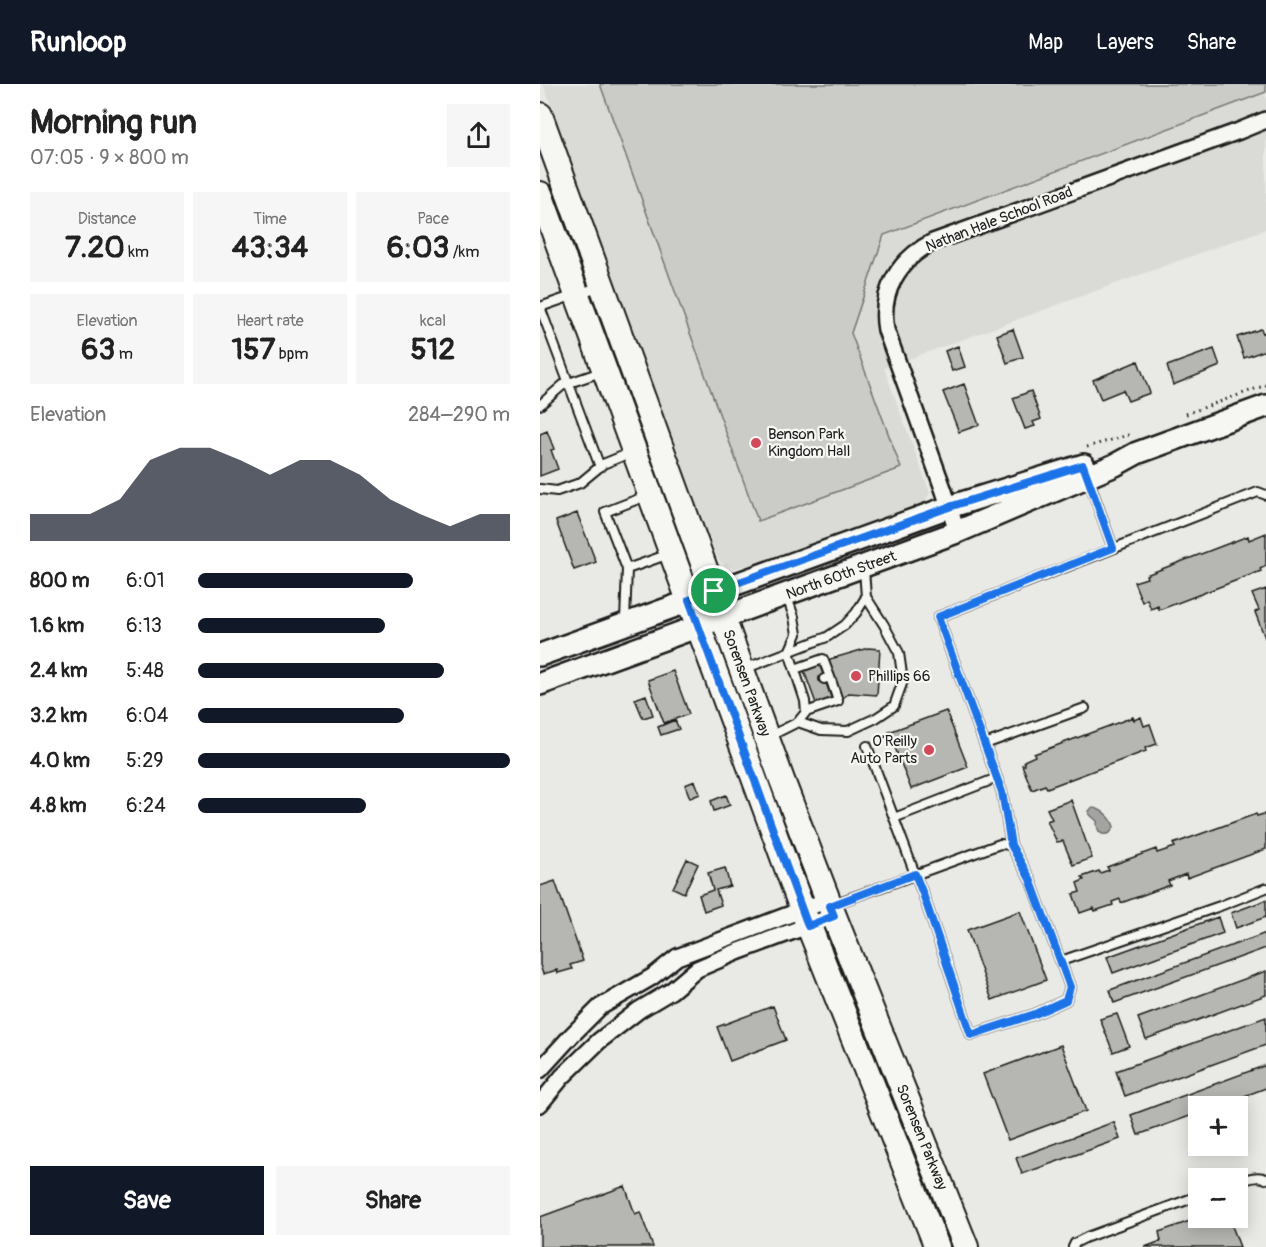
<!DOCTYPE html>
<html lang="en">
<head>
<meta charset="utf-8">
<style>
	:root { --surface:#fff; --page:#f6f6f6; --text:#222; --muted:#767676; --accent:#111827 }
	body { margin:0; font-family:Pangolin,sans-serif; background:var(--page); color:var(--text); height:100vh; display:flex; flex-direction:column; font-size:22px; white-space:nowrap }
	* { box-sizing:border-box; margin:0 }
	p { font-size:20px; color:var(--muted) }
	.icon { flex:none; width:33px; height:33px; fill:none; stroke:currentColor; stroke-width:2; stroke-linecap:round; stroke-linejoin:round }
	.map { position:relative; flex:1; overflow:hidden }
	.panel { display:flex; flex-direction:column; background:var(--surface); width:540px }
	.panel>* { flex:none }
	.tools { position:absolute; left:648px; top:1012px; display:grid; gap:12px }
	.tools a { display:grid; place-items:center; width:60px; height:60px; border-radius:0px; background:var(--surface); box-shadow:0 3px 15px #0003; font-size:30px }
	.pin { position:absolute; display:grid; place-items:center; width:51px; height:51px; color:#fff; margin:-26px; border:3px solid #fff; border-radius:50%; box-shadow:0 2px 6px #0007 }
	.round { display:grid; place-items:center; flex:none; width:63px; height:63px; border-radius:0px; background:var(--page) }
	.overview { display:flex; align-items:center; justify-content:space-between; height:102px; padding:0 30px }
	h1 { font-size:33px; font-weight:700; line-height:45px }
	.metrics { display:grid; grid-template-columns:repeat(3,1fr); gap:9px; height:102px; padding:6px 30px }
	.metrics div { display:grid; align-content:center; border-radius:0px; background:var(--page); text-align:center }
	.metrics b { font-size:30px; font-weight:700 }
	.metrics small { font-size:16px; font-weight:400 }
	.metrics p { font-size:16px }
	.chart { height:168px; padding:12px 30px }
	.chart p { display:flex; justify-content:space-between }
	.chart svg { width:100%; height:108px; margin-top:6px; fill:var(--accent); opacity:.7 }
	.cta { display:flex; gap:12px; margin-top:auto; padding:12px 30px }
	.cta a { flex:1; height:69px; border-radius:0px; background:var(--accent); color:#fff; font-size:24px; font-weight:700; line-height:69px; text-align:center }
	.cta a+a { background:var(--page); color:var(--text) }
	ul { padding:0 30px; list-style:none; font-size:20px }
	li { display:grid; grid-template-columns:96px 72px 1fr; align-items:center; height:45px }
	li i { height:15px; border-radius:8px; background:var(--accent) }
	header { display:flex; align-items:center; gap:36px; box-sizing:border-box; height:84px; padding:0 30px; background:var(--accent); color:#fff }
	header strong { font-size:28px }
	nav { display:flex; gap:33px; margin-inline-start:auto; font-size:21px }
	main { display:flex; flex:1; min-height:0 }
	.map>svg:first-child { display:block }
	.built { fill:#dadad6 }
	.green { fill:#cbcbc7; stroke:#747472; stroke-width:1.5 }
	.water { fill:#a3a3a1; stroke:#6d6d6c; stroke-width:1.5 }
	.building { fill:#b6b6b3; stroke:#1c1c1c; stroke-width:1.5 }
	.lines { fill:none; stroke-linecap:round; stroke-linejoin:round }
	.lane-casing { stroke:#1c1c1c; stroke-width:12 }
	.street-casing { stroke:#1c1c1c; stroke-width:20 }
	.secondary-casing { stroke:#1c1c1c; stroke-width:26 }
	.primary-casing { stroke:#1c1c1c; stroke-width:28 }
	.path { stroke:#1c1c1c; stroke-width:3; stroke-dasharray:1.5 4.5; stroke-linecap:butt }
	.lane { stroke:#f6f6f2; stroke-width:8 }
	.street { stroke:#f6f6f2; stroke-width:15 }
	.secondary { stroke:#f6f6f2; stroke-width:21 }
	.primary { stroke:#f6f6f2; stroke-width:24 }
	.route-casing { stroke:#fff; stroke-width:12 }
	.route { stroke:#1a73e8; stroke-width:8 }
	.poi-dot { fill:#d1495b; stroke:#f6f6f2; stroke-width:2 }
	.labels { text-anchor:middle; stroke-width:4.5; stroke-linejoin:round; paint-order:stroke }
	.street-label { font-size:15px; fill:#1c1c1c; stroke:#f6f6f2 }
	.poi-label { font-size:15px; fill:#1c1c1c; stroke:#f6f6f2; text-anchor:start }
</style>
</head>
<body>
<header>
<strong>Runloop</strong>
<nav><a>Map</a><a>Layers</a><a>Share</a></nav>
</header>
<main>
<section class="panel">
<div class="overview"><div><h1>Morning run</h1><p>07:05 · 9 × 800 m</p></div><a class="round"><svg class="icon" aria-label="share" viewBox="0 0 24 24"><path d="M12 15V3M7 8l5-5 5 5M5 13v7h14v-7"/></svg></a></div>
<div class="metrics">
<div><p>Distance</p><b>7.20<small> km</small></b></div>
<div><p>Time</p><b>43:34</b></div>
<div><p>Pace</p><b>6:03<small> /km</small></b></div>
</div>
<div class="metrics">
<div><p>Elevation</p><b>63<small> m</small></b></div>
<div><p>Heart rate</p><b>157<small> bpm</small></b></div>
<div><p>kcal</p><b>512</b></div>
</div>
<div class="chart"><p><span>Elevation</span>284–290 m</p>
<svg viewBox="0 0 160 44" preserveAspectRatio="none"><path d="M0 44V33L10 33L20 33L30 27L40 11L50 6L60 6L70 11L80 17L90 11L100 11L110 17L120 27L130 33L140 38L150 33L160 33V44z"/></svg>
</div>
<ul>
<li><b>800 m</b>6:01<i style="width:69%"></i></li>
<li><b>1.6 km</b>6:13<i style="width:60%"></i></li>
<li><b>2.4 km</b>5:48<i style="width:79%"></i></li>
<li><b>3.2 km</b>6:04<i style="width:66%"></i></li>
<li><b>4.0 km</b>5:29<i style="width:100%"></i></li>
<li><b>4.8 km</b>6:24<i style="width:54%"></i></li>
</ul>
<div class="cta"><a>Save</a><a>Share</a></div>
</section>
<div class="map">
<svg width="726" height="1163" viewBox="0 0 726 1163">
	<rect width="100%" height="100%" fill="#e9e9e5"/>
	<filter id="ink" filterUnits="userSpaceOnUse"><feTurbulence type="fractalNoise" baseFrequency=".0167" numOctaves="2"/><feDisplacementMap in="SourceGraphic" scale="12" xChannelSelector="R" yChannelSelector="G"/><feConvolveMatrix kernelMatrix="1 2 1 2 8 2 1 2 1" color-interpolation-filters="sRGB"/></filter>
	<g filter="url(#ink)">
		<path class="built" d="M 3,0 L 726,0 L 726,145 L 344,284 L 390,409 L 384,419 L 217,479 L 196,484 L 186,482 L 179,476 L 175,469 Z"/>
		<path class="green" d="M 60,0 L 726,0 L 726,8 L 344,151 L 311,249 L 361,384 L 218,437 Z"/>
		<path class="water" d="M 552,724 C 561,724 572,734 574,743 L 570,749 C 560,753 557,747 557,737 L 549,730 L 549,727 Z"/>
		<path class="building" d="M 473,245 L 483,273 L 467,279 L 457,251 Z
			M 721,245 L 723,249 L 726,248 L 726,266 L 704,274 L 697,253 Z
			M 418,262 L 425,283 L 412,287 L 405,267 Z
			M 674,265 L 680,282 L 633,301 L 627,282 Z
			M 598,277 L 610,309 L 588,317 L 583,306 L 561,315 L 553,296 Z
			M 424,300 L 439,341 L 419,348 L 403,308 Z
			M 491,307 L 501,335 L 493,338 L 495,342 L 485,345 L 473,314 Z
			M 7,347 L 14,365 L 11,366 L 18,385 L 0,392 L 0,350 Z
			M 37,429 L 56,478 L 34,486 L 16,437 Z
			M 726,449 L 726,482 L 720,485 L 721,487 L 619,526 L 618,522 L 611,525 L 607,515 L 602,518 L 594,498 L 607,494 L 606,491 L 708,452 L 709,456 Z
			M 726,505 L 726,553 L 725,554 L 715,528 L 719,526 L 712,510 Z
			M 328,564 L 340,565 L 337,611 L 309,609 L 302,615 L 287,576 Z
			M 279,579 L 292,616 L 277,622 L 263,584 Z
			M 133,587 L 149,630 L 124,639 L 108,596 Z
			M 106,611 L 113,631 L 103,634 L 95,615 Z
			M 406,627 L 428,683 L 371,705 L 349,648 Z
			M 593,633 L 594,636 L 601,633 L 604,642 L 610,640 L 617,660 L 605,664 L 606,667 L 507,704 L 505,701 L 492,706 L 482,681 L 485,681 L 484,677 L 495,672 L 494,670 Z
			M 135,636 L 139,645 L 121,651 L 118,643 Z
			M 155,697 L 160,710 L 150,714 L 145,701 Z
			M 186,711 L 190,721 L 174,727 L 171,717 Z
			M 531,716 L 552,774 L 533,781 L 523,757 L 517,758 L 507,737 L 512,735 L 507,725 Z
			M 716,730 L 717,732 L 724,730 L 726,735 L 726,765 L 647,794 L 646,790 L 628,797 L 630,801 L 581,819 L 580,815 L 572,818 L 573,821 L 555,827 L 554,824 L 540,829 L 533,810 L 540,808 L 537,799 L 544,796 L 542,793 L 559,787 L 560,789 L 569,786 L 567,783 L 616,765 L 617,769 L 635,763 L 633,760 Z
			M 147,775 L 158,780 L 144,809 L 133,804 Z
			M 185,784 L 190,802 L 176,806 L 181,821 L 164,827 L 159,811 L 173,806 L 168,789 Z
			M 15,797 L 43,877 L 30,881 L 32,885 L 18,889 L 17,886 L 3,890 L 0,881 L 0,802 Z
			M 726,816 L 726,833 L 696,844 L 691,829 Z
			M 480,827 L 506,896 L 452,916 L 427,846 Z
			M 678,833 L 683,849 L 573,889 L 567,873 Z
			M 726,849 L 726,864 L 574,919 L 570,906 Z
			M 726,887 L 726,911 L 606,955 L 598,934 Z
			M 233,922 L 246,956 L 190,977 L 177,943 Z
			M 577,930 L 589,962 L 573,968 L 560,935 Z
			M 726,933 L 726,961 L 585,1012 L 576,987 Z
			M 521,961 L 546,1027 L 468,1056 L 443,990 Z
			M 726,981 L 726,1004 L 675,1023 L 658,1023 L 658,1029 L 598,1051 L 591,1031 Z
			M 574,1038 L 580,1055 L 482,1090 L 476,1074 Z
			M 85,1102 L 95,1130 L 100,1128 L 113,1163 L 0,1163 L 0,1133 Z
			M 658,1134 L 689,1134 L 700,1163 L 605,1163 L 621,1157 L 619,1148 Z"/>
		<g class="lines">
			<defs>
				<path id="lane" d="M 58,203 L 0,223 L 60,383
					M 0,321 L 23,301 L 61,288
					M 548,394 L 573,464
					M 0,405 L 17,407 L 40,399 L 63,380 L 90,369
					M 106,412 L 65,428 L 87,485 L 129,470
					M 85,537 L 87,485
					M 204,585 L 287,553 L 305,541 L 316,529 L 326,513 L 324,485
					M 255,585 L 283,575 L 290,593
					M 266,628 L 298,617 L 290,593 L 284,595
					M 258,638 L 281,646 L 308,647 L 336,634 L 354,622 L 363,597 L 359,569 L 344,541 L 326,513
					M 230,652 L 258,638 L 266,628 L 265,617 L 249,568 L 257,550 L 254,533 L 247,513
					M 445,660 L 545,624
					M 354,734 L 457,694
					M 471,761 L 462,708 L 398,533 L 718,408 L 726,411
					M 294,820 L 460,760 L 471,761 L 490,795 L 530,903 L 526,916 L 495,930 L 431,951 L 383,810 L 375,790 L 327,662
					M 521,877 L 680,822 L 726,804
					M 698,1098 C 707,1095 717,1091 726,1095
					M 533,1163 L 535,1159 L 547,1153 L 658,1112"/>
				<path id="street" d="M 417,448 L 404,407 L 346,246 C 339,208 359,175 393,158 L 699,47 L 726,36
					M 0,986 L 32,951 L 60,923 L 112,893 L 137,873 L 288,816
					M 0,1020 L 22,993 L 59,957 L 99,926 L 131,907 L 157,885 L 197,868 L 294,832"/>
				<path id="secondary" d="M 0,571 L 409,423 L 544,381
					M 0,600 L 417,448 L 575,381 L 597,369 L 726,322"/>
				<path id="primary" d="M 0,31 L 242,696 L 294,832 L 426,1163
					M 0,110 L 262,825 L 397,1163"/>
			</defs>
			<use href="#lane" class="lane-casing"/>
			<use href="#street" class="street-casing"/>
			<use href="#secondary" class="secondary-casing"/>
			<use href="#primary" class="primary-casing"/>
			<path class="path" d="M 646,330 L 726,301
				M 547,363 L 592,350"/>
			<use href="#lane" class="lane"/>
			<use href="#street" class="street"/>
			<use href="#secondary" class="secondary"/>
			<use href="#primary" class="primary"/>
		</g>
	</g>
	<g class="lines" filter="url(#ink)">
		<defs>
			<path id="route" d="M 543,381 L 573,464 L 398,533 L 462,708 L 471,761 L 490,795 L 530,903 L 526,916 L 495,930 L 431,951 L 383,810 L 375,790 L 290,822 L 294,832 L 268,842 L 149,516 L 409,423 Z"/>
		</defs>
		<use href="#route" class="route-casing"/>
		<use href="#route" class="route"/>
	</g>
	<g class="poi-dot">
		<circle cx="216" cy="359" r="6"/>
		<circle cx="316" cy="592" r="6"/>
		<circle cx="389" cy="666" r="6"/>
	</g>
	<g class="labels">
		<g class="street-label">
			<text transform="translate(459 135) rotate(-21)" y="5">Nathan Hale School Road</text>
			<text transform="translate(301 491) rotate(-20)" y="5">North 60th Street</text>
			<text transform="translate(207 599) rotate(70)" y="5">Sorensen Parkway</text>
			<text transform="translate(382 1053) rotate(68)" y="5">Sorensen Parkway</text>
		</g>
		<g class="poi-label">
			<text x="228" y="355">Benson Park<tspan x="228" dy="17">Kingdom Hall</tspan></text>
			<text x="328" y="597">Phillips 66</text>
			<text x="377" y="662" text-anchor="end">O'Reilly<tspan x="377" dy="17">Auto Parts</tspan></text>
		</g>
	</g>
</svg>
<div class="tools">
<a>+</a>
<a>−</a>
</div>
<div class="pin" style="left:174px;top:507px;background:#1e9e55"><svg class="icon" aria-label="arrive" viewBox="0 0 24 24"><path d="M6 21V4h12l-3 4 3 4H6"/></svg></div>
</div>
</main>
</body>
</html>
